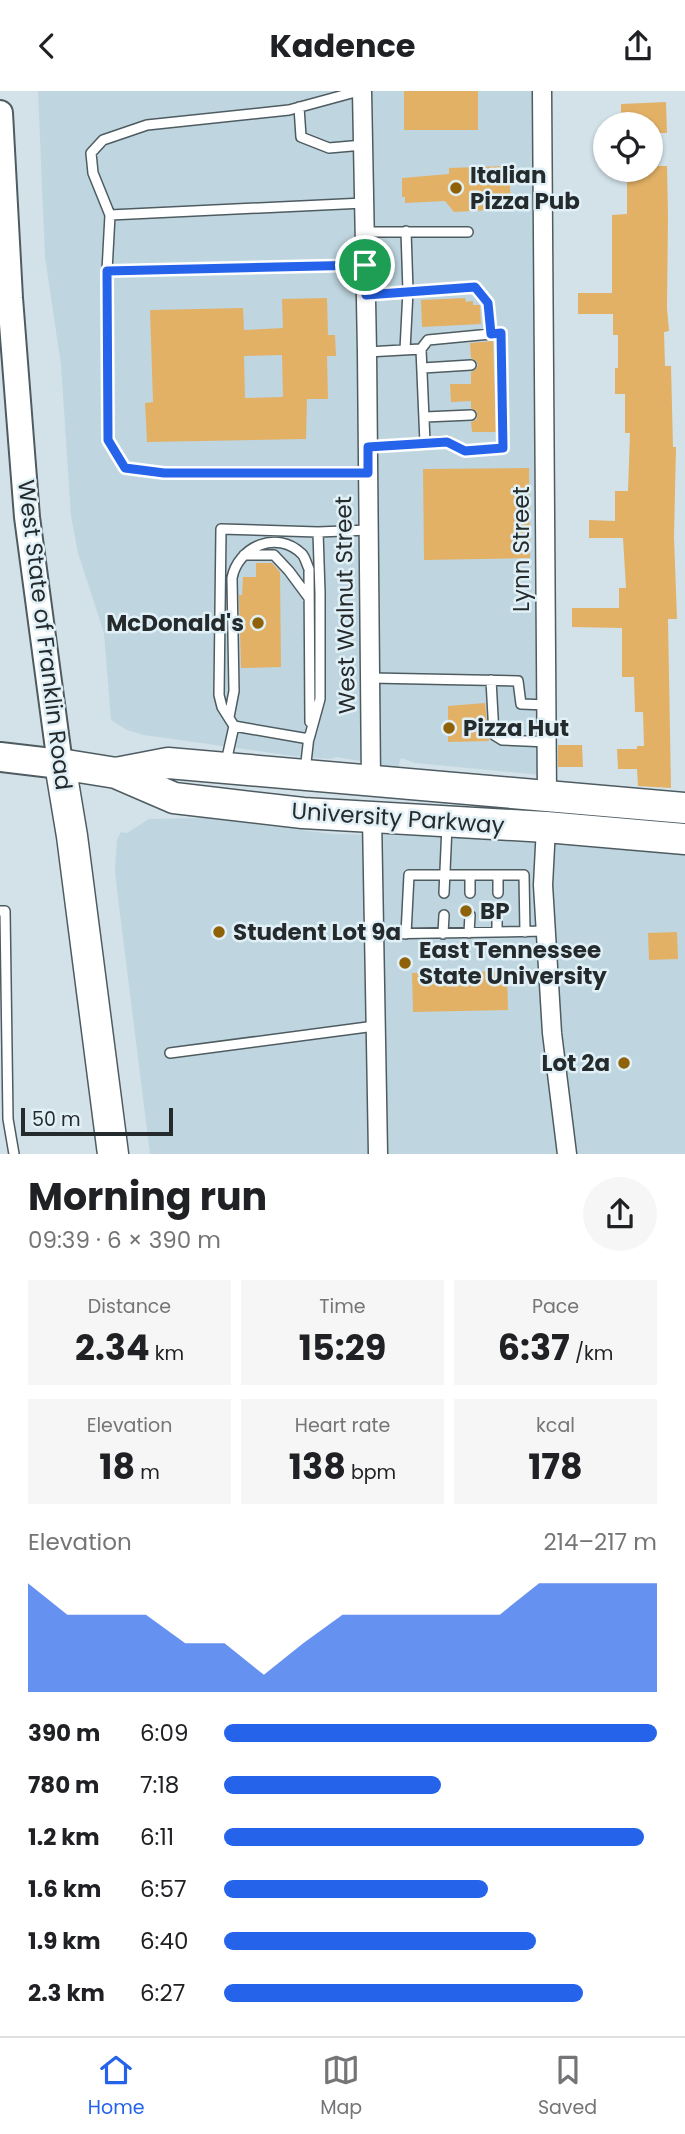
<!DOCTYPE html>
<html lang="en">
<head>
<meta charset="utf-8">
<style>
	:root { --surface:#fff; --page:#f6f6f6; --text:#202124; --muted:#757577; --line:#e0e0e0; --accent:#2563eb }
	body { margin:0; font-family:Poppins,sans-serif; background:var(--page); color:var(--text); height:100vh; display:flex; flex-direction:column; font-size:26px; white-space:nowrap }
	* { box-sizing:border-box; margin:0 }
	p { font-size:23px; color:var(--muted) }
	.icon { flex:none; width:38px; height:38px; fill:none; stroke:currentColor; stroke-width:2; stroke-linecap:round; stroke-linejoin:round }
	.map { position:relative; height:1063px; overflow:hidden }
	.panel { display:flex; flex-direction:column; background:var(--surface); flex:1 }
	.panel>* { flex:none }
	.controls { position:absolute; left:593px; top:21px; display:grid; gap:14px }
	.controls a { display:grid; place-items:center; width:70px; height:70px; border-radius:50%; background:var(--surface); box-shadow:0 2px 5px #0004; font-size:35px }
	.scale { position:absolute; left:21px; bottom:18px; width:152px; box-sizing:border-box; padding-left:7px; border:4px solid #252b2d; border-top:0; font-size:19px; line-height:24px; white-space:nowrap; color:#252b2d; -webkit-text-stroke:5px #e0f0f6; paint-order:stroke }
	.pin { position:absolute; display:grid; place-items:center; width:60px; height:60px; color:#fff; margin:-30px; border:4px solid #fff; border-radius:50%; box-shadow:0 2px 7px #0007 }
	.round { display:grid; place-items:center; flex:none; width:74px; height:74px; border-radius:37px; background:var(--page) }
	.headline { display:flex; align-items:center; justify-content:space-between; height:119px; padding:0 28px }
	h1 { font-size:38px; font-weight:700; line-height:52px }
	.stats { display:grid; grid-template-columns:repeat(3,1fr); gap:10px; height:119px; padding:7px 28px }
	.stats div { display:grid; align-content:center; border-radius:0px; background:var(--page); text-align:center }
	.stats b { font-size:35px; font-weight:700 }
	.stats small { font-size:19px; font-weight:400 }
	.stats p { font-size:19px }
	.chart { height:196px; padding:14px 28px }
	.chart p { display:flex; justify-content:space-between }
	.chart svg { width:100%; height:126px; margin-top:7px; fill:var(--accent); opacity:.7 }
	ul { padding:0 28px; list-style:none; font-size:23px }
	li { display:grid; grid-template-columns:112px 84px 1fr; align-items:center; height:52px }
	li i { height:18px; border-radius:9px; background:var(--accent) }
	header { display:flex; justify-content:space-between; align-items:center; height:91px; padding:0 28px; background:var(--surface); font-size:32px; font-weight:700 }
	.dock { display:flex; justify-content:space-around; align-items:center; height:98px; border-top:2px solid var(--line); background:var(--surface); font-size:19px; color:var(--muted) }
	.dock a { display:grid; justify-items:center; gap:4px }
	.dock .selected { color:var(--accent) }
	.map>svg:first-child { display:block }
	.built { fill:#bfd6e0 }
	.building { fill:#e2b166; fill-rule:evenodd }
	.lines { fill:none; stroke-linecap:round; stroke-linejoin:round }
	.service-casing { stroke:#4e5c61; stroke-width:12 }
	.minor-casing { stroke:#4e5c61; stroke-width:21 }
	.secondary-casing { stroke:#4e5c61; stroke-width:28 }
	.primary-casing { stroke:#4e5c61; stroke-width:32 }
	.trunk-casing { stroke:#4e5c61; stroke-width:33 }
	.service { stroke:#fff; stroke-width:9 }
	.minor { stroke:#fff; stroke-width:18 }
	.secondary { stroke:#fff; stroke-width:24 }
	.primary { stroke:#fff; stroke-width:28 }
	.trunk { stroke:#fff; stroke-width:30 }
	.route-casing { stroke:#fff; stroke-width:14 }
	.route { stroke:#2563eb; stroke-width:9 }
	.poi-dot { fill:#8f620a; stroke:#e0f0f6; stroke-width:2.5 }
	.labels { text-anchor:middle; stroke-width:5; stroke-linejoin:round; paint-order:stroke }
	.poi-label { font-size:23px; font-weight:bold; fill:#252b2d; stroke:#e0f0f6; text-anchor:start }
	.street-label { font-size:23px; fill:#252b2d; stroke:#e0f0f6 }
</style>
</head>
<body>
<header><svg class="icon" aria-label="back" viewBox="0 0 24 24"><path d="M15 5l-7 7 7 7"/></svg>Kadence<svg class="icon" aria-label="share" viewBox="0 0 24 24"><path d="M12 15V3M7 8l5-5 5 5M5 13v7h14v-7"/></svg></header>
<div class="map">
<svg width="685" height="1063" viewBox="0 0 685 1063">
	<rect width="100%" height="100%" fill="#d3e2e9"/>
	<path class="built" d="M 38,0 L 533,0 L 541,684 L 415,672 L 401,667 L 398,677 L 337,666 L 331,668 L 293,665 L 144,644 L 127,639 L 111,629 L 104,542 L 78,462 L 71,425 L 61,274 L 45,166 Z
		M 205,727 L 333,743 L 430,745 L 685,763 L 685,1063 L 150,1063 L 117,799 L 115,779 L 117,749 L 121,741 L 127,742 L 149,728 Z"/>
	<path class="building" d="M 404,0 L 478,0 L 478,39 L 404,39 Z
		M 666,11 L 667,42 L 651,42 L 651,33 L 625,33 L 625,29 L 621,29 L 621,13 Z
		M 509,75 L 511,118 L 454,121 L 445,110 L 405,112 L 405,106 L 402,106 L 402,87 L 449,83 L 449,77 Z
		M 651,75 L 667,75 L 668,125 L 667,217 L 669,240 L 664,241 L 665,275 L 671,275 L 673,356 L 676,356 L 674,446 L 677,528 L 668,528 L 671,697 L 638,695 L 637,678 L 618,678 L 617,658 L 637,658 L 637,655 L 644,655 L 643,621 L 635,621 L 634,586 L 622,586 L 622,537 L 572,536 L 572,517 L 619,517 L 619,497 L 626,497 L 623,447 L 589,447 L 589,429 L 615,430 L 615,400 L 628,400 L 630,342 L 625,342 L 625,303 L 615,303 L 615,277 L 618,277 L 618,244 L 613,244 L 613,223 L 578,223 L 578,202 L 612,202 L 612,124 L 627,123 L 627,79 L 651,79 Z
		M 327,207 L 328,244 L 335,244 L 336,265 L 327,265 L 328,308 L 307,308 L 306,348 L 147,351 L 145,312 L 153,311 L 150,219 L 243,217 L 244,239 L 283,237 L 282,208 ZM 282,264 L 283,306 L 245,307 L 244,265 Z
		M 465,207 L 466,211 L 473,210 L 473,214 L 480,214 L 481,233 L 422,236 L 421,209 Z
		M 493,250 L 496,341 L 472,341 L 471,331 L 477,328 L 477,321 L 471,317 L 471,310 L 451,311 L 450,293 L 471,293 L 471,281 L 475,279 L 478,274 L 476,270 L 471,267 L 470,252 Z
		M 529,377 L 530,467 L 424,469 L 423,378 Z
		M 256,472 L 272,472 L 280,481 L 281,576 L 241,577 L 239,504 L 242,504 L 243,486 L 256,486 Z
		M 485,612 L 489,650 L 448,651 L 448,615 Z
		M 558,654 L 582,654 L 583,676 L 558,676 Z
		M 677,841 L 678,868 L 649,869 L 648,842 Z
		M 507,880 L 508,919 L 413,921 L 412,882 Z"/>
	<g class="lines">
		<defs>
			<path id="service" d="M 299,16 L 301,46 L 329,57 L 363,54
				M 110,124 L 93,82 L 91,62 L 103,49 L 147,34 L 289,19 L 359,0
				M 364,141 L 468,141
				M 365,174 L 107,180 L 108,349 L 125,377 L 164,382 L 368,382
				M 107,180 L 110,124 L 364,112
				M 366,204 L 475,196 L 488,212 L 491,243
				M 421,258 L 425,352
				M 405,259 L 408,200 L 406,140
				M 367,261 L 421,258 L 428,249 L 501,242 L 503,357 L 465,360 L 447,350 L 367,356
				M 423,277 L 471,274
				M 425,326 L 471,324
				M 318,441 L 369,439
				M 244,464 L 274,464 L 289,480 L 309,507
				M 371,587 L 518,590 L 521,613 L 547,614
				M 491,589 L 494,644 L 502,649 L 548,651
				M 229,626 L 234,600 L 232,487 C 238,456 277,438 302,463 C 305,466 307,474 309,478 L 310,631
				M 234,635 L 309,648
				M 226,671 L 234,635 L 222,616 L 219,604 L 221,438 L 318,441 L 320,502 L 320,608 L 309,648
				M 305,680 L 309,645
				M 444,802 L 447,735
				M 470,802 L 470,785
				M 498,802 L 498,785
				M 0,820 L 5,820 L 8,1028 L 14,1063
				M 497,841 L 497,824
				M 469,842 L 470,824
				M 375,843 L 547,840
				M 406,843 L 409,784 L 524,784 L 525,841
				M 443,843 L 444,824
				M 170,962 L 375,935"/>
			<path id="minor" d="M 362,0 L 367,261 L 371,691
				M 542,0 L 547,706
				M 372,726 L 378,1063
				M 546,736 L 543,794 L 552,942 L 567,1063"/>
			<path id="secondary" d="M 0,22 L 10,207 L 27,426 L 60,673"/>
			<path id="primary" d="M 0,666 L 60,673"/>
			<path id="trunk" d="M 116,682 L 168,672 L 685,717
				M 113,1063 L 72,745 L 60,673 L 116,682 L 174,707 L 303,722 L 546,736 L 685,748"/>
		</defs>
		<use href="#service" class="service-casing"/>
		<use href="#minor" class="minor-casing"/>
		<use href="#secondary" class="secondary-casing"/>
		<use href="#primary" class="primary-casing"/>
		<use href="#trunk" class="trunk-casing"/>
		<use href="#service" class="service"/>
		<use href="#minor" class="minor"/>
		<use href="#secondary" class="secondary"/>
		<use href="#primary" class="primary"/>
		<use href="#trunk" class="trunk"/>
	</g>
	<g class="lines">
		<defs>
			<path id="route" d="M 365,174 L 366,204 L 475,196 L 488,212 L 491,243 L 501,242 L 503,357 L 465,360 L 447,351 L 368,356 L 368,382 L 164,382 L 125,377 L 108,349 L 107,180 Z"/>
		</defs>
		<use href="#route" class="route-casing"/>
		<use href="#route" class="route"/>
	</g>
	<g class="poi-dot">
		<circle cx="456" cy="97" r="7"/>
		<circle cx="258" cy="532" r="7"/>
		<circle cx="449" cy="637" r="7"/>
		<circle cx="466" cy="820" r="7"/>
		<circle cx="219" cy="841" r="7"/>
		<circle cx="405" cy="872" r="7"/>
		<circle cx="624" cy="972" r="7"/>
	</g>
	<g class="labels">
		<g class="poi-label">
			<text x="470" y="92">Italian<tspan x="470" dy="26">Pizza Pub</tspan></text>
			<text x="244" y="540" text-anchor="end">McDonald's</text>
			<text x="463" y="645">Pizza Hut</text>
			<text x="480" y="828">BP</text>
			<text x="233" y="849">Student Lot 9a</text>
			<text x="419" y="867">East Tennessee<tspan x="419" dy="26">State University</tspan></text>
			<text x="610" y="980" text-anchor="end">Lot 2a</text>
		</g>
		<g class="street-label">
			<text transform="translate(521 458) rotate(-90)" y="8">Lynn Street</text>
			<text transform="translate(345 514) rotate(-91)" y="8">West Walnut Street</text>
			<text transform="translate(45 544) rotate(83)" y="8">West State of Franklin Road</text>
			<text transform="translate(398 727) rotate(4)" y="8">University Parkway</text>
		</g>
	</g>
</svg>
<div class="controls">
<a><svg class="icon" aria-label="locate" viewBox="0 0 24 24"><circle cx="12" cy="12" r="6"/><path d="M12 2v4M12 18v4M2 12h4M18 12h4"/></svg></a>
</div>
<div class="scale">50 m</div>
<div class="pin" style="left:365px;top:174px;background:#1e9e55"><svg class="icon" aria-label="arrive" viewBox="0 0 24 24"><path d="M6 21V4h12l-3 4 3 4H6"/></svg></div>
</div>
<section class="panel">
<div class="headline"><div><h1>Morning run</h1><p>09:39 · 6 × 390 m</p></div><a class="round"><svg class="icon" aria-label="share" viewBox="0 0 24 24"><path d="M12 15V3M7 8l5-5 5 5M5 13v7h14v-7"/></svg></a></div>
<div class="stats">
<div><p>Distance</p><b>2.34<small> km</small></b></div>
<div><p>Time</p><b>15:29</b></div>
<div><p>Pace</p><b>6:37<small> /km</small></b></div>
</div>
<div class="stats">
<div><p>Elevation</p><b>18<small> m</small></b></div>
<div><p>Heart rate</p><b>138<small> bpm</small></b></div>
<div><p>kcal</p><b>178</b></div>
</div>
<div class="chart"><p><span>Elevation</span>214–217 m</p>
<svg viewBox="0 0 160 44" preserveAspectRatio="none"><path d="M0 44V6L10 17L20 17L30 17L40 27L50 27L60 38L70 27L80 17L90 17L100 17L110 17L120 17L130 6L140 6L150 6L160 6V44z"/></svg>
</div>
<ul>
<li><b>390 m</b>6:09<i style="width:100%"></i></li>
<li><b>780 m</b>7:18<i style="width:50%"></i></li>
<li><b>1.2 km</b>6:11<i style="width:97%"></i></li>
<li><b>1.6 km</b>6:57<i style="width:61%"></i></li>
<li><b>1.9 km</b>6:40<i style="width:72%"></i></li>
<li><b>2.3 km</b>6:27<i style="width:83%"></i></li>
</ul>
</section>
<nav class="dock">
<a class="selected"><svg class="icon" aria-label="home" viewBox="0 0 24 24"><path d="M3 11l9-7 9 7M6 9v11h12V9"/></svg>Home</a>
<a><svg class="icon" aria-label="map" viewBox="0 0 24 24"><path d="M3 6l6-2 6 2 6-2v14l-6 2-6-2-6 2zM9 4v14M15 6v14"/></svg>Map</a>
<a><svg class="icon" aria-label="saved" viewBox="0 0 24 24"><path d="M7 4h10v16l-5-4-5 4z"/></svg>Saved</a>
</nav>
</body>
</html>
